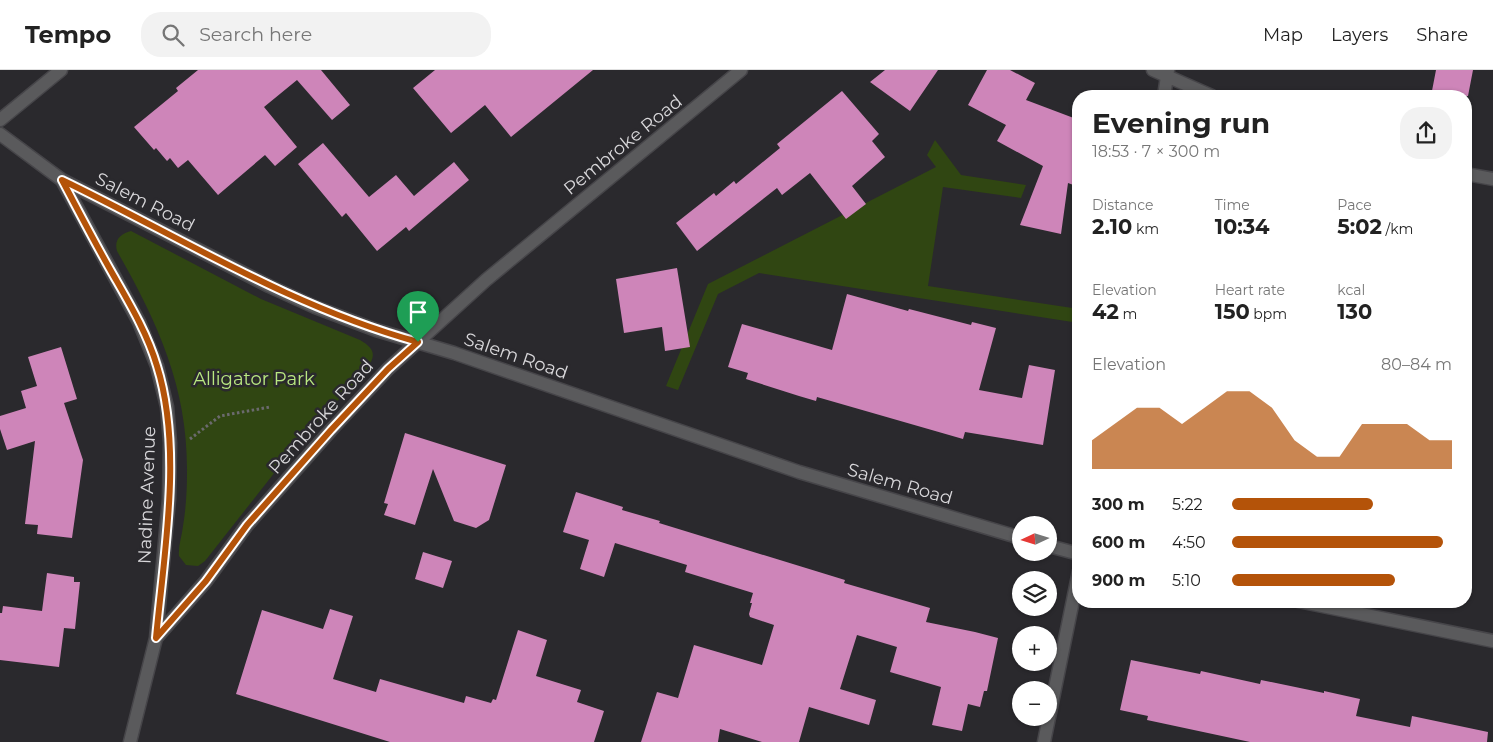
<!DOCTYPE html>
<html lang="en">
<head>
<meta charset="utf-8">
<style>
	:root { --surface:#fff; --page:#f2f2f2; --text:#222; --muted:#767676; --line:#e0e0e0; --accent:#b45309 }
	body { margin:0; font-family:Montserrat,sans-serif; background:var(--page); color:var(--text); height:100vh; display:flex; flex-direction:column; font-size:19px; white-space:nowrap }
	* { box-sizing:border-box; margin:0 }
	p { font-size:16px; color:var(--muted) }
	.icon { flex:none; width:28px; height:28px; fill:none; stroke:currentColor; stroke-width:2; stroke-linecap:round; stroke-linejoin:round }
	.map { position:relative; flex:1; overflow:hidden }
	.panel { position:absolute; left:1072px; top:20px; width:400px; height:518px; display:flex; flex-direction:column; background:var(--surface); border-radius:20px; box-shadow:0 1px 4px #0004 }
	.panel>* { flex:none }
	.needle { width:32px; rotate:266deg }
	.buttons { position:absolute; left:1012px; top:446px; display:grid; gap:10px }
	.buttons a { display:grid; place-items:center; width:45px; height:45px; border-radius:50%; background:var(--surface); box-shadow:0 1px 4px #0004; font-size:25px }
	.pin { position:absolute; display:grid; place-items:center; width:42px; height:42px; color:#fff; margin:-51px -21px; border-radius:50% 50% 50% 0; rotate:-45deg; box-shadow:0 0 5px #0007 }
	.pin .icon { rotate:45deg }
	.round { display:grid; place-items:center; flex:none; width:52px; height:52px; border-radius:20px; background:var(--page) }
	.headline { display:flex; align-items:center; justify-content:space-between; height:85px; padding:0 20px }
	h1 { font-size:28px; font-weight:700; line-height:38px }
	.stats { display:grid; grid-template-columns:repeat(3,1fr); gap:8px; height:85px; padding:5px 20px }
	.stats div { display:grid; align-content:center }
	.stats b { font-size:21px; font-weight:700 }
	.stats small { font-size:14px; font-weight:400 }
	.stats p { font-size:14px }
	.chart { height:140px; padding:10px 20px }
	.chart p { display:flex; justify-content:space-between }
	.chart svg { width:100%; height:90px; margin-top:5px; fill:var(--accent); opacity:.7 }
	ul { padding:0 20px; list-style:none; font-size:16px }
	li { display:grid; grid-template-columns:80px 60px 1fr; align-items:center; height:38px }
	li i { height:12px; border-radius:6px; background:var(--accent) }
	header { display:flex; align-items:center; gap:30px; box-sizing:border-box; height:70px; padding:0 25px; background:var(--surface); border-bottom:1px solid var(--line) }
	header strong { font-size:24px }
	nav { display:flex; gap:28px; margin-inline-start:auto; font-size:18px }
	.search { width:350px; height:45px; background:var(--page); display:flex; align-items:center; gap:12px; box-sizing:border-box; padding:0 18px; border-radius:20px; color:var(--muted); font-size:19px }
	.map>svg:first-child { display:block }
	.green { fill:#304612 }
	.building { fill:#ce85b9 }
	.lines { fill:none; stroke-linecap:round; stroke-linejoin:round }
	.minor-casing { stroke:#464549; stroke-width:15 }
	.path { stroke:#6b6a6e; stroke-width:3; stroke-dasharray:2.5 2.5; stroke-linecap:butt }
	.minor { stroke:#5a5a5c; stroke-width:12 }
	.route-casing { stroke:#fff; stroke-width:10 }
	.route { stroke:#b45309; stroke-width:6 }
	.labels { text-anchor:middle; stroke-width:5; stroke-linejoin:round; paint-order:stroke }
	.street-label { font-size:18px; fill:#d8d7da; stroke:#2a292d }
	.park-label { font-size:18px; fill:#b9e881; stroke:#2a292d }
</style>
</head>
<body>
<header>
<strong>Tempo</strong>
<div class="search"><svg class="icon" aria-label="search" viewBox="0 0 24 24"><circle cx="10" cy="10" r="6"/><path d="M15 15l6 6"/></svg>Search here</div>
<nav><a>Map</a><a>Layers</a><a>Share</a></nav>
</header>
<div class="map">
<svg width="1493" height="672" viewBox="0 0 1493 672">
	<rect width="100%" height="100%" fill="#2a292d"/>
	<path class="green" d="M 935,70 L 961,105 L 1026,115 L 1021,128 L 943,117 L 928,216 L 1079,239 L 1079,253 L 759,203 L 718,224 L 678,320 L 666,316 L 708,214 L 936,97 L 927,85 Z
		M 131,161 L 261,229 L 360,270 C 377,280 375,286 366,301 L 301,369 L 205,491 L 198,496 L 186,495 L 179,486 C 178,476 182,466 183,456 C 186,438 187,421 187,403 C 188,318 158,253 117,181 C 114,170 120,164 131,161 Z"/>
	<path class="building" d="M 198,0 L 321,0 L 350,35 L 332,50 L 297,10 L 264,37 L 297,77 L 275,96 L 265,85 L 218,125 L 188,90 L 178,98 L 170,88 L 167,91 L 156,78 L 154,80 L 134,57 L 178,21 L 176,18 Z
		M 435,0 L 593,0 L 511,67 L 485,35 L 451,63 L 413,18 Z
		M 885,0 L 938,0 L 910,41 L 870,12 Z
		M 987,0 L 1010,0 L 1035,13 L 1026,30 L 1079,50 L 1079,117 L 1068,113 L 1061,164 L 1020,155 L 1043,96 L 997,71 L 1006,55 L 968,35 Z
		M 1436,0 L 1473,0 L 1468,26 L 1431,26 Z
		M 842,21 L 879,64 L 872,71 L 885,87 L 852,116 L 866,134 L 846,149 L 810,103 L 782,125 L 777,118 L 697,181 L 676,153 L 714,123 L 716,126 L 734,111 L 736,114 L 780,78 L 777,74 Z
		M 323,73 L 369,127 L 396,105 L 414,126 L 454,92 L 469,110 L 409,161 L 406,157 L 377,181 L 346,143 L 342,147 L 298,94 Z
		M 677,198 L 690,277 L 665,281 L 662,257 L 624,263 L 616,209 Z
		M 847,224 L 908,241 L 909,239 L 971,255 L 972,252 L 996,258 L 979,320 L 1022,328 L 1029,295 L 1055,300 L 1043,375 L 965,362 L 963,369 L 817,327 L 816,331 L 799,326 L 746,309 L 748,303 L 728,297 L 742,254 L 832,280 Z
		M 61,277 L 77,329 L 64,333 L 83,390 L 72,468 L 37,464 L 38,455 L 25,454 L 35,371 L 7,380 L 0,359 L 0,346 L 26,338 L 21,321 L 37,316 L 28,287 Z
		M 405,363 L 506,395 L 489,450 L 476,458 L 454,451 L 433,399 L 415,455 L 384,445 L 388,434 L 384,433 Z
		M 576,422 L 623,437 L 622,440 L 660,451 L 659,453 L 845,510 L 844,513 L 930,538 L 926,552 L 975,562 L 998,568 L 987,621 L 984,621 L 980,637 L 968,634 L 962,661 L 932,655 L 941,617 L 890,602 L 897,577 L 857,565 L 840,619 L 876,630 L 869,655 L 809,637 L 799,672 L 762,672 L 720,659 L 718,672 L 641,672 L 657,622 L 678,628 L 694,575 L 762,595 L 774,555 L 750,547 L 749,544 L 752,533 L 750,533 L 753,523 L 685,502 L 687,495 L 615,473 L 604,507 L 580,499 L 589,470 L 563,462 Z
		M 423,482 L 452,491 L 443,518 L 415,509 Z
		M 47,503 L 74,507 L 74,512 L 80,512 L 75,559 L 64,558 L 59,597 L 0,590 L 0,543 L 2,543 L 3,536 L 42,541 Z
		M 330,539 L 353,546 L 333,609 L 376,622 L 380,609 L 464,633 L 466,626 L 491,633 L 493,629 L 496,630 L 518,560 L 547,570 L 536,606 L 581,620 L 577,632 L 604,641 L 594,672 L 390,672 L 236,624 L 262,540 L 323,559 Z
		M 1131,590 L 1200,604 L 1201,601 L 1260,614 L 1261,610 L 1324,623 L 1324,621 L 1360,629 L 1356,646 L 1410,657 L 1412,646 L 1488,662 L 1487,672 L 1250,672 L 1147,650 L 1148,646 L 1120,640 Z"/>
	<g class="lines">
		<defs>
			<path id="minor" d="M 1153,0 L 1212,26
				M 1164,26 L 1168,0
				M 0,50 L 61,0
				M 0,64 L 62,110 L 269,216 L 315,237 L 376,260 L 454,283 L 799,402 L 1021,468
				M 1466,104 L 1493,109
				M 62,110 L 139,252 L 157,296 L 167,337 L 170,373 L 169,429 L 156,568 L 130,672
				M 1049,476 L 1079,484
				M 1298,531 L 1493,571
				M 156,568 L 206,511 L 247,455 L 331,360 L 388,299 L 486,210 L 741,0
				M 1044,672 L 1079,501"/>
		</defs>
		<use href="#minor" class="minor-casing"/>
		<path class="path" d="M 190,369 L 220,346 L 270,337"/>
		<use href="#minor" class="minor"/>
	</g>
	<g class="lines">
		<defs>
			<path id="route" d="M 62,110 C 180,167 291,237 418,272 L 388,299 L 331,360 L 247,455 L 206,511 L 156,568 C 164,483 183,379 157,296 C 147,262 128,231 111,201 C 94,171 78,140 62,110 Z"/>
		</defs>
		<use href="#route" class="route-casing"/>
		<use href="#route" class="route"/>
	</g>
	<g class="labels">
		<g class="street-label">
			<text transform="translate(623 75) rotate(-39)" y="6">Pembroke Road</text>
			<text transform="translate(145 132) rotate(27)" y="6">Salem Road</text>
			<text transform="translate(516 286) rotate(19)" y="6">Salem Road</text>
			<text transform="translate(321 347) rotate(-48)" y="6">Pembroke Road</text>
			<text transform="translate(900 414) rotate(16)" y="6">Salem Road</text>
			<text transform="translate(147 425) rotate(-88)" y="6">Nadine Avenue</text>
		</g>
		<g class="park-label">
			<text x="254" y="315">Alligator Park</text>
		</g>
	</g>
</svg>
<div class="buttons">
<a><svg class="needle" viewBox="-14 -14 28 28"><path d="M0-13l5 13h-10z" fill="#e53935"/><path d="M0 13l5-13h-10z" fill="#767676"/></svg></a>
<a><svg class="icon" aria-label="layers" viewBox="0 0 24 24"><path d="M12 4l9 5-9 5-9-5zM3 14l9 5 9-5"/></svg></a>
<a>+</a>
<a>−</a>
</div>
<div class="pin" style="left:418px;top:272px;background:#1e9e55"><svg class="icon" aria-label="arrive" viewBox="0 0 24 24"><path d="M6 21V4h12l-3 4 3 4H6"/></svg></div>
<section class="panel">
<div class="headline"><div><h1>Evening run</h1><p>18:53 · 7 × 300 m</p></div><a class="round"><svg class="icon" aria-label="share" viewBox="0 0 24 24"><path d="M12 15V3M7 8l5-5 5 5M5 13v7h14v-7"/></svg></a></div>
<div class="stats">
<div><p>Distance</p><b>2.10<small> km</small></b></div>
<div><p>Time</p><b>10:34</b></div>
<div><p>Pace</p><b>5:02<small> /km</small></b></div>
</div>
<div class="stats">
<div><p>Elevation</p><b>42<small> m</small></b></div>
<div><p>Heart rate</p><b>150<small> bpm</small></b></div>
<div><p>kcal</p><b>130</b></div>
</div>
<div class="chart"><p><span>Elevation</span>80–84 m</p>
<svg viewBox="0 0 160 44" preserveAspectRatio="none"><path d="M0 44V30L10 22L20 14L30 14L40 22L50 14L60 6L70 6L80 14L90 30L100 38L110 38L120 22L130 22L140 22L150 30L160 30V44z"/></svg>
</div>
<ul>
<li><b>300 m</b>5:22<i style="width:64%"></i></li>
<li><b>600 m</b>4:50<i style="width:96%"></i></li>
<li><b>900 m</b>5:10<i style="width:74%"></i></li>
</ul>
</section>
</div>
</body>
</html>
